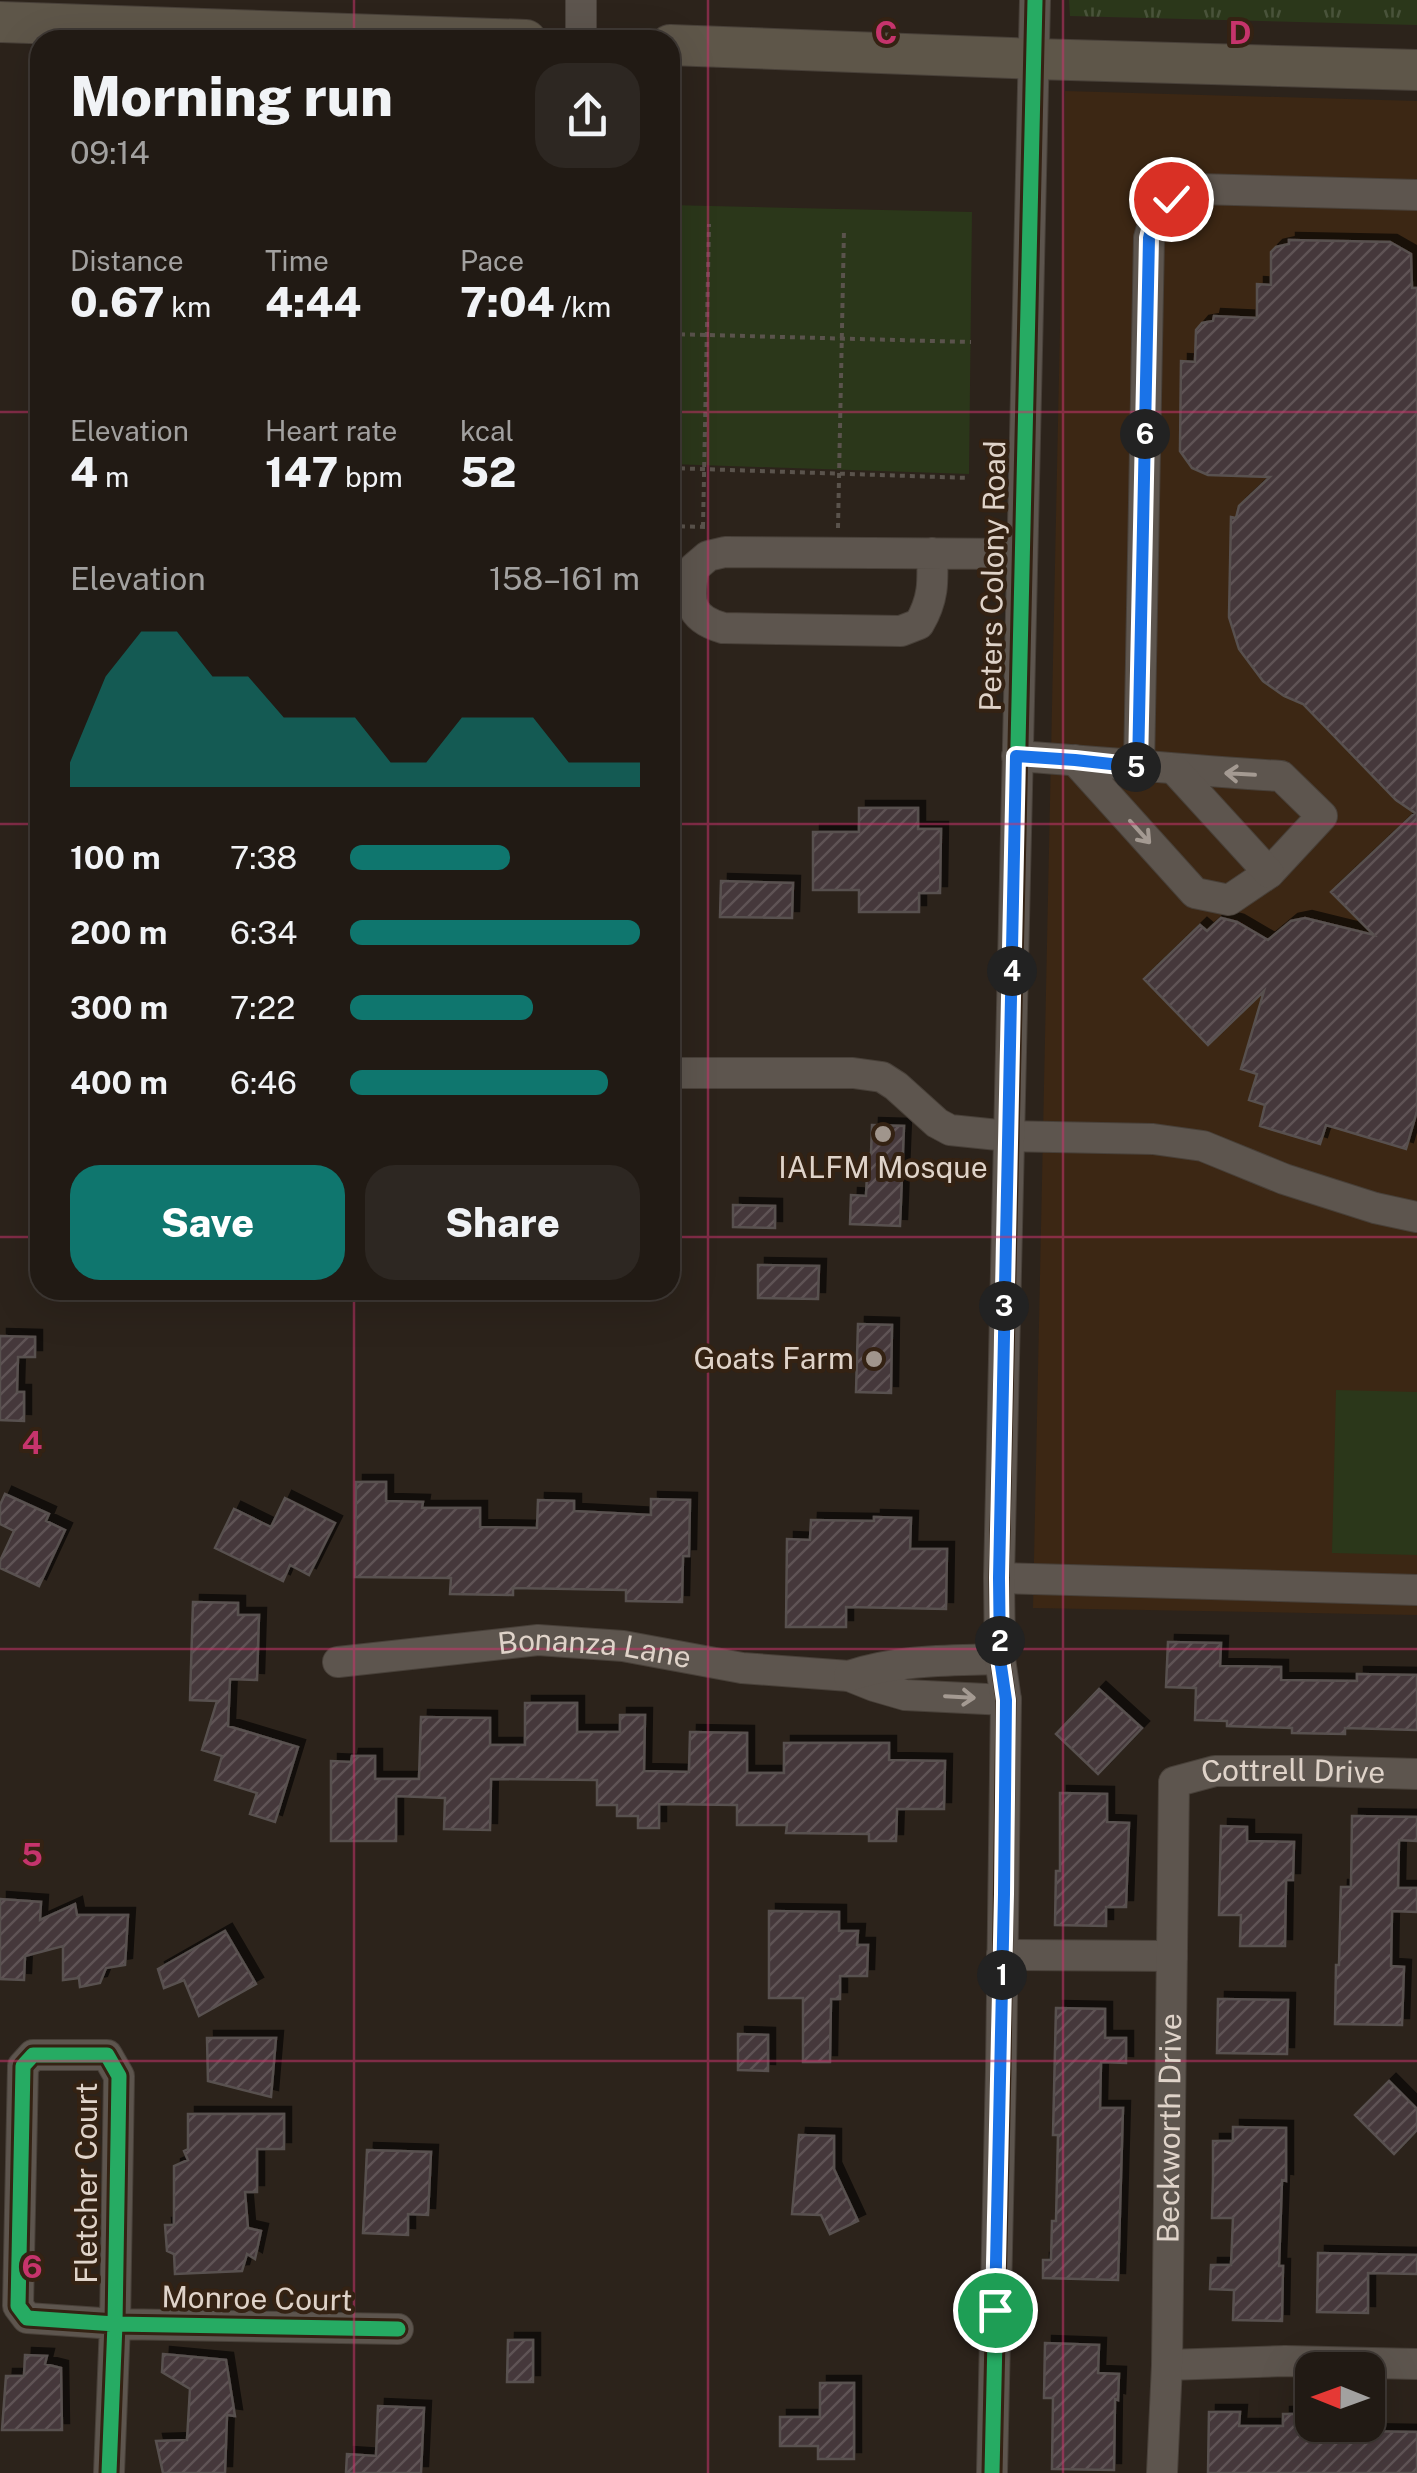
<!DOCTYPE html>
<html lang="en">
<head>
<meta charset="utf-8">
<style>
	:root { --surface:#211a14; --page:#2d2722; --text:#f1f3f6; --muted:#a2a1a0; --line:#3e3834; --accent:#0f766e }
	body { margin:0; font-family:"Public Sans",sans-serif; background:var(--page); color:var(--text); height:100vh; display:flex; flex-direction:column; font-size:38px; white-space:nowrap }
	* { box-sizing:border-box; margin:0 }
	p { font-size:32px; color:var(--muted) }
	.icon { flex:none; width:55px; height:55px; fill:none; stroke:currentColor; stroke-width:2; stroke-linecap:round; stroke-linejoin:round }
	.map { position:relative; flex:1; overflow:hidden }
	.side { position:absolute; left:30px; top:30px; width:650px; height:1270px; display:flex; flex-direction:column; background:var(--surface); border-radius:30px; box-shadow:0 10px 40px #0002,0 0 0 2px var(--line) }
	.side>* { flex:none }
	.needle { width:65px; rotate:271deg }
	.controls { position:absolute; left:1295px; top:2352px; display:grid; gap:20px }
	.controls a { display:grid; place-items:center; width:90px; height:90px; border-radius:20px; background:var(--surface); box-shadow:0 10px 40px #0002,0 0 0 2px var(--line); font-size:50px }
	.pin { position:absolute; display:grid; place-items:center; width:85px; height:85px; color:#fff; margin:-42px; border:5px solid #fff; border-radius:50%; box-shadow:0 2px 10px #0007 }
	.km { position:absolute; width:50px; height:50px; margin:-25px; border-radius:50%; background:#222; color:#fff; font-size:28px; line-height:50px; text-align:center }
	.round { display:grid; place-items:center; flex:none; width:105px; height:105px; border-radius:30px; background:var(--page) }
	.summary { display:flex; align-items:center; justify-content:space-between; height:170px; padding:0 40px }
	h1 { font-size:55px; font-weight:800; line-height:75px }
	.figures { display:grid; grid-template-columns:repeat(3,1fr); gap:15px; height:170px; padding:10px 40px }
	.figures div { display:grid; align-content:center }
	.figures b { font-size:42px; font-weight:800 }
	.figures small { font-size:28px; font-weight:400 }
	.figures p { font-size:28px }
	.chart { height:280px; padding:20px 40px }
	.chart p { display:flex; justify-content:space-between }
	.chart svg { width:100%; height:180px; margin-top:10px; fill:var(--accent); opacity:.7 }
	.cta { display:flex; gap:20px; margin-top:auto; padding:20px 40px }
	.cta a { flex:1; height:115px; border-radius:30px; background:var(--accent); color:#fff; font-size:40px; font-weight:800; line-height:115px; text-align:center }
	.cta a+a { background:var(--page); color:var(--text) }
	ul { padding:0 40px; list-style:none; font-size:32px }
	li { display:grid; grid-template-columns:160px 120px 1fr; align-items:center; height:75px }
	li i { height:25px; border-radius:12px; background:var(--accent) }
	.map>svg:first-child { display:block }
	.built { fill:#3c2714 }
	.green { fill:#2b371a }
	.park { fill:url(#park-tufts) }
	.building { fill:url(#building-hatch); stroke:#595150; stroke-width:2.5; filter:url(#shadow) }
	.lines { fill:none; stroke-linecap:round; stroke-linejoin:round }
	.minor-casing { stroke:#484039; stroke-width:32 }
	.major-casing { stroke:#484039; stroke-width:42 }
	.path { stroke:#5a534c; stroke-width:4; stroke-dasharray:5 5; stroke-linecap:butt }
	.minor { stroke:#5d554e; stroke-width:30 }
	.major { stroke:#5e5649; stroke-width:40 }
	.cycleway-casing { stroke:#342213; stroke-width:21 }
	.cycleway { stroke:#26ab63; stroke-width:15 }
	.oneway { stroke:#a49a92 }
	.route-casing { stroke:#fff; stroke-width:20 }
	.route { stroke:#1a73e8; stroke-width:12 }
	.grid { fill:none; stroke:#c6346c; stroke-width:2.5; stroke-opacity:0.55 }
	.poi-dot { fill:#a0958c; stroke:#342213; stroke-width:4 }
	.labels { text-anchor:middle; stroke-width:8; stroke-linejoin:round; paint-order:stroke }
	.street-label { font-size:30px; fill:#dfd3c9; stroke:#342213 }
	.poi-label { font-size:30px; fill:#dfd3c9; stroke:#342213 }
	.grid-label { font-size:32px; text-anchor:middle; font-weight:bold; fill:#c6346c; stroke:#342213; stroke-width:8; stroke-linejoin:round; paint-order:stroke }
</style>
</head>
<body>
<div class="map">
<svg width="1417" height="2473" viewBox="0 0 1417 2473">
	<defs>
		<pattern id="park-tufts" width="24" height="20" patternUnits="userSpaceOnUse" patternTransform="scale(2.5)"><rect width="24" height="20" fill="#2b371a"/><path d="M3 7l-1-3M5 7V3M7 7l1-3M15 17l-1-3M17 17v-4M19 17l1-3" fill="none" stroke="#49533a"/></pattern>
		<pattern id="building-hatch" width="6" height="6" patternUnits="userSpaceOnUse" patternTransform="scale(2.5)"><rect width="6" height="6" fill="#44373a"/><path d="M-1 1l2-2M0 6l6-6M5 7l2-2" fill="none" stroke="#5f5355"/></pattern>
		<filter id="shadow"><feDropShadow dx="7" dy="-7" stdDeviation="0" flood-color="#0009"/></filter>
	</defs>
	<rect width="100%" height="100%" fill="#2c231b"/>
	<path class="built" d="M 1065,91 L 1417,101 L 1417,1615 L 1033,1608 Z"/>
	<path class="green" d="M 670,205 L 972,212 L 969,474 L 670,464 Z
		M 1336,1390 L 1417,1392 L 1417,1555 L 1332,1553 Z"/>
	<path class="park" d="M 1069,0 L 1417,0 L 1417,25 L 1070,16 Z"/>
	<path class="building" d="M 1289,240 L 1390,242 L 1411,254 L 1412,288 L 1417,288 L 1417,1111 L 1406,1149 L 1326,1125 L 1320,1144 L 1260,1126 L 1265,1105 L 1249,1100 L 1257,1074 L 1241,1069 L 1264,991 L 1208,1045 L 1144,979 L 1200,925 L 1207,931 L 1221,918 L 1237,922 L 1268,940 L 1291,921 L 1305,918 L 1374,935 L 1331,892 L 1415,813 L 1396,800 L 1303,704 L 1284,696 L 1263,681 L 1239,649 L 1229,617 L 1231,517 L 1236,518 L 1239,506 L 1270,477 L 1208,475 L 1192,468 L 1180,451 L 1181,361 L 1195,362 L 1196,330 L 1202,323 L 1213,321 L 1214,316 L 1257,318 L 1257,284 L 1271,285 L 1271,252 L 1276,247 L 1289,244 Z
		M 859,808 L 918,808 L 918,829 L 941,829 L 940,893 L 919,893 L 919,912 L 859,912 L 859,890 L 813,890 L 813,832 L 859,832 Z
		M 721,881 L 793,883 L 792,918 L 720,917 Z
		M 872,1125 L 904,1126 L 900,1226 L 850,1224 L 851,1195 L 866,1196 L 868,1154 L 871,1154 Z
		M 733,1205 L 775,1206 L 775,1228 L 733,1227 Z
		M 758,1265 L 819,1266 L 818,1299 L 758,1298 Z
		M 858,1324 L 892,1325 L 891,1393 L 856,1392 Z
		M 0,1336 L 35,1337 L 35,1357 L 18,1357 L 17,1392 L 24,1392 L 24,1421 L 0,1420 Z
		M 356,1482 L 386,1482 L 386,1501 L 423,1502 L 422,1508 L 480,1508 L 480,1527 L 537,1528 L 538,1500 L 574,1501 L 574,1511 L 651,1515 L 651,1499 L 690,1500 L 689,1556 L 683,1556 L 682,1602 L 626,1601 L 626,1590 L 513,1588 L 513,1595 L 450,1594 L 451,1578 L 355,1577 Z
		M 5,1494 L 49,1514 L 46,1521 L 65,1530 L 39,1586 L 0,1568 L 0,1561 L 14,1531 L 0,1524 L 0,1505 Z
		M 285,1498 L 335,1523 L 309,1575 L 290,1565 L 283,1581 L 215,1548 L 234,1509 L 271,1527 Z
		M 874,1517 L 911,1518 L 910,1549 L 947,1549 L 946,1609 L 846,1607 L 846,1627 L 786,1627 L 787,1539 L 810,1540 L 811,1520 L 874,1521 Z
		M 193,1602 L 238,1603 L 238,1615 L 259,1615 L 257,1680 L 230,1679 L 228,1726 L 298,1747 L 275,1822 L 250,1814 L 257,1793 L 215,1780 L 222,1756 L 202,1750 L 217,1701 L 190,1700 Z
		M 1168,1642 L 1221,1643 L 1220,1666 L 1281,1667 L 1281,1680 L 1357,1681 L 1357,1674 L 1417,1675 L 1417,1730 L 1345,1728 L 1345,1734 L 1292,1733 L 1292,1728 L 1227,1726 L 1227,1721 L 1195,1720 L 1196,1688 L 1166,1687 Z
		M 1099,1689 L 1142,1728 L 1098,1774 L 1056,1734 Z
		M 525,1703 L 577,1703 L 577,1732 L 620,1732 L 620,1715 L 645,1715 L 644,1771 L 689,1772 L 690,1732 L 747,1733 L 747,1773 L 784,1773 L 784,1743 L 889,1743 L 889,1760 L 945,1761 L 944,1809 L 897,1809 L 896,1841 L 869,1841 L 869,1834 L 786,1833 L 787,1825 L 737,1825 L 737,1805 L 659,1804 L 659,1828 L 638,1828 L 638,1816 L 617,1816 L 617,1805 L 597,1805 L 597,1780 L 491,1779 L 490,1830 L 444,1829 L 445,1798 L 396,1796 L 396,1841 L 331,1841 L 331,1761 L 351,1762 L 352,1756 L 375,1756 L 375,1779 L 419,1779 L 421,1717 L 490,1718 L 490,1745 L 525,1745 Z
		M 1060,1793 L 1107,1794 L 1107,1822 L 1129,1823 L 1126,1907 L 1106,1907 L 1106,1926 L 1055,1925 L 1056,1871 L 1060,1871 Z
		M 1352,1816 L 1417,1817 L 1417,1841 L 1399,1840 L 1398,1888 L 1417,1888 L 1417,1912 L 1392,1911 L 1391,1966 L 1404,1967 L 1402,2025 L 1335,2024 L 1336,1965 L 1339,1965 L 1341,1887 L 1351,1887 Z
		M 1221,1826 L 1247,1827 L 1247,1841 L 1294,1842 L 1293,1880 L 1286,1880 L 1285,1946 L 1240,1946 L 1241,1915 L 1219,1915 Z
		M 0,1899 L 41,1902 L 40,1920 L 75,1904 L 77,1915 L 128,1915 L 125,1965 L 106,1968 L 100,1983 L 80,1987 L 79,1978 L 63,1980 L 63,1946 L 25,1956 L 24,1980 L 0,1979 Z
		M 769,1911 L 839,1912 L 839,1931 L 858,1931 L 857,1945 L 868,1945 L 867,1976 L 840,1976 L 840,1999 L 831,1999 L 830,2062 L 803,2062 L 803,1998 L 769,1998 Z
		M 225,1931 L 256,1984 L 199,2016 L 184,1980 L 164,1988 L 158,1969 Z
		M 1218,1999 L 1288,2000 L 1287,2054 L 1217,2053 Z
		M 1056,2008 L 1105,2009 L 1105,2038 L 1126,2038 L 1126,2063 L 1101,2062 L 1100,2108 L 1123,2108 L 1118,2280 L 1043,2278 L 1043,2260 L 1051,2260 L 1052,2221 L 1056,2221 L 1058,2135 L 1053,2135 Z
		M 738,2034 L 768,2035 L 768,2071 L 738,2070 Z
		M 207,2038 L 276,2038 L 271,2097 L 208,2081 Z
		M 1389,2081 L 1417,2109 L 1417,2130 L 1394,2154 L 1355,2115 Z
		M 188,2114 L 284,2114 L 284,2149 L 257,2149 L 257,2192 L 245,2192 L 248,2228 L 261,2231 L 255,2259 L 247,2254 L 242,2271 L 175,2274 L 174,2254 L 167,2251 L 165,2225 L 174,2225 L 174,2166 L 188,2160 L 184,2151 L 188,2149 Z
		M 1233,2127 L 1286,2128 L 1286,2181 L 1282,2180 L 1279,2266 L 1283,2266 L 1282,2321 L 1233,2320 L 1234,2290 L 1210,2289 L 1211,2265 L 1231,2265 L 1233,2218 L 1212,2218 L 1213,2179 L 1213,2141 L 1233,2141 Z
		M 799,2135 L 834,2136 L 834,2169 L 858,2221 L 830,2234 L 821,2215 L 792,2214 Z
		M 367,2150 L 431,2152 L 428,2215 L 408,2214 L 408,2235 L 363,2233 Z
		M 1318,2253 L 1417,2255 L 1417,2274 L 1368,2273 L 1368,2313 L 1317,2312 Z
		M 508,2340 L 533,2340 L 533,2382 L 507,2382 Z
		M 1045,2343 L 1099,2345 L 1098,2373 L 1119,2374 L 1118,2400 L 1115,2399 L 1114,2470 L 1052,2469 L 1053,2398 L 1044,2398 Z
		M 163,2354 L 226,2360 L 235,2416 L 227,2415 L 225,2473 L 163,2473 L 156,2441 L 187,2440 L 190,2389 L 162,2372 Z
		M 25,2355 L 47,2356 L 45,2364 L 61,2368 L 62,2430 L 2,2430 L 6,2376 L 24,2376 Z
		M 820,2383 L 854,2383 L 854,2459 L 818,2459 L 818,2446 L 780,2446 L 780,2417 L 820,2417 Z
		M 378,2406 L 424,2408 L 421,2473 L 346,2473 L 347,2454 L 376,2456 Z
		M 1209,2412 L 1240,2412 L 1239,2426 L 1283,2426 L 1283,2414 L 1306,2414 L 1306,2440 L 1358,2440 L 1358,2431 L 1417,2432 L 1417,2473 L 1208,2473 Z"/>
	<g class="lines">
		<defs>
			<g id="minor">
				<path d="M 581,40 L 581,0"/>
				<path d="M 932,553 C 933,581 934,599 919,624 L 901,631 L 723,628 C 688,618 688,601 694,568 L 708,556 L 725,552 L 1021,554"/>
				<path d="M 1017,756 C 1105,762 1193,771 1281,776 L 1322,816 L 1269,873 L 1229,900 L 1195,893 L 1075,760"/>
				<path d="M 1139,767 L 1149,238 C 1155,211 1169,194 1197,189 L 1417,195"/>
				<path d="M 1175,770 L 1269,873"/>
				<path d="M 670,1073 L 853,1073 L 882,1077 L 896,1086 L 937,1123 L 950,1130 L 1008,1136 L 1153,1139 L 1203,1146 L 1284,1179 L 1375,1208 L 1417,1217"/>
				<path d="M 999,1578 L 1417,1590"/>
				<path id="s1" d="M 338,1662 L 538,1640 L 623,1646 L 742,1668 L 849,1676 L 874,1686 L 905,1695 L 1006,1700"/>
				<path d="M 849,1676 C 900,1659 947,1661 1000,1659"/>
				<path d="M 1002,1955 L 1172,1956"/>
				<path d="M 1167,2365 L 1285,2361 L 1417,2364"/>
				<path d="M 109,2473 L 115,2324 L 119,2076 L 107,2055 L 33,2055 L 23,2066 L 18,2306 L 27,2318 L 115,2324 L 398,2329"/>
				<path d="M 992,2473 L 1001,2069 L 1006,1700 L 1000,1659 L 999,1578 L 1035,0"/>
				<path id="s2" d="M 1162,2473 L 1167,2365 L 1174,1782 L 1215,1771 L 1313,1771 L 1417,1774"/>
			</g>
			<path id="major" d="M 0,22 L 526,40
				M 670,45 L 1035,59 L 1417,70"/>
		</defs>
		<use href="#minor" class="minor-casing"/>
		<use href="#major" class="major-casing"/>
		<path class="path" d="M 670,334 L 971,342
			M 670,468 L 969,478
			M 670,526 L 705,527
			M 703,527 L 709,224
			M 838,528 L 844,229"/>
		<use href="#minor" class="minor"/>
		<use href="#major" class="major"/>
		<defs>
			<path id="cycleway" d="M 109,2473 L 115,2324 L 119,2076 L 107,2055 L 33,2055 L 23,2066 L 18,2306 L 27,2318 L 115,2324 L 398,2329
				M 992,2473 L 1001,2069 L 1006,1700 L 1000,1659 L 999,1578 L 1035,0"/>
		</defs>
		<use href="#cycleway" class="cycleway-casing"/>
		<use href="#cycleway" class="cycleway"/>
	</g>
	<defs><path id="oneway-shaft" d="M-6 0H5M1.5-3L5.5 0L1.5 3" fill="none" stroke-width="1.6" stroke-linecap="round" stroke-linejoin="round" transform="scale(2.5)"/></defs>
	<g class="oneway">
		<use href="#oneway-shaft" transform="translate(1240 774) rotate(-177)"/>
		<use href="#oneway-shaft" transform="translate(1140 832) rotate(48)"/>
		<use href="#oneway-shaft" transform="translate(960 1697) rotate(3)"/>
	</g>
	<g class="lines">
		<defs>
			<path id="route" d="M 995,2310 L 1004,1894 L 1006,1700 L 1000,1659 L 999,1578 L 1016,756 L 1075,760 L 1138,767 L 1149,238 C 1153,220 1158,210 1171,199"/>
		</defs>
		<use href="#route" class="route-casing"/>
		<use href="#route" class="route"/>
	</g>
	<path class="grid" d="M 354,0 L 354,40M 708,0 L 708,2473M 1063,0 L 1063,2473M 0,412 L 40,412M 670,412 L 1417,412M 0,824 L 40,824M 670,824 L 1417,824M 0,1237 L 40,1237M 670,1237 L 1417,1237M 354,1290 L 354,2473M 0,1649 L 1417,1649M 0,2061 L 1417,2061"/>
	<g class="poi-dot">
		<circle cx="883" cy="1134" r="10"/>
		<circle cx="874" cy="1359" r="10"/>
	</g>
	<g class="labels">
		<g class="street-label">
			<text transform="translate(993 576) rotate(-89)" y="10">Peters Colony Road</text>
			<text dy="10" stroke="none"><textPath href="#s1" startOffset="258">Bonanza Lane</textPath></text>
			<text dy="10" stroke="none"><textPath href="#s2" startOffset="812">Cottrell Drive</textPath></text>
			<text dy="10" stroke="none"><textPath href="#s2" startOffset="345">Beckworth Drive</textPath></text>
			<text transform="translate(87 2183) rotate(-90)" y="10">Fletcher Court</text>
			<text transform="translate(257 2299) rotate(1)" y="10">Monroe Court</text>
		</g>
		<g class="poi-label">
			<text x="883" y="1178">IALFM Mosque</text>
			<text x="854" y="1369" text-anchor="end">Goats Farm</text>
		</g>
	</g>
	<g class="grid-label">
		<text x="886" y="44">C</text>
		<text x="1240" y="44">D</text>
		<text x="32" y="1454">4</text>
		<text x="32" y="1866">5</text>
		<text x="32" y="2278">6</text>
	</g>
</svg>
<div class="controls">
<a><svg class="needle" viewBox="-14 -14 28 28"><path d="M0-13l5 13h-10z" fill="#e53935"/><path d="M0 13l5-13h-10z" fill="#a2a1a0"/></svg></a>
</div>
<div class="pin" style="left:995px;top:2310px;background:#1e9e55"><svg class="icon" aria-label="arrive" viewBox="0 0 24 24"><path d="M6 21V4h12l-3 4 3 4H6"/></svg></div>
<div class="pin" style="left:1171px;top:199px;background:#d93025"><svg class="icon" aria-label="check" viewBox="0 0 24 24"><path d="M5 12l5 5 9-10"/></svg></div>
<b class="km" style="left:1002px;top:1975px">1</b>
<b class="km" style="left:1000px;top:1641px">2</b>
<b class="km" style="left:1004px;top:1306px">3</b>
<b class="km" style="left:1012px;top:971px">4</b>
<b class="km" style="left:1136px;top:767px">5</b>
<b class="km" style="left:1145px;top:434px">6</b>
<section class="side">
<div class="summary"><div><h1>Morning run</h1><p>09:14</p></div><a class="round"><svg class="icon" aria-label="share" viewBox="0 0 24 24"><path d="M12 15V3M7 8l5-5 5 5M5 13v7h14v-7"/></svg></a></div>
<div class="figures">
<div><p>Distance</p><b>0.67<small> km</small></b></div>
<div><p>Time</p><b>4:44</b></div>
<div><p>Pace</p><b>7:04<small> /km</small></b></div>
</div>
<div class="figures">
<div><p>Elevation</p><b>4<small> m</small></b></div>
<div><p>Heart rate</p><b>147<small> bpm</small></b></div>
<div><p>kcal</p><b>52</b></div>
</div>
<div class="chart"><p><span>Elevation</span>158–161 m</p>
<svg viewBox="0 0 160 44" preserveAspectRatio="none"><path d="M0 44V38L10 17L20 6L30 6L40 17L50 17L60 27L70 27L80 27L90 38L100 38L110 27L120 27L130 27L140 38L150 38L160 38V44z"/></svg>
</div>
<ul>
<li><b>100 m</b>7:38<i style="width:55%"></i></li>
<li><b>200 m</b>6:34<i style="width:100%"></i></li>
<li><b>300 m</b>7:22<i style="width:63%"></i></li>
<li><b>400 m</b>6:46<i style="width:89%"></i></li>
</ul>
<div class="cta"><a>Save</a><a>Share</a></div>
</section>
</div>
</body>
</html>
